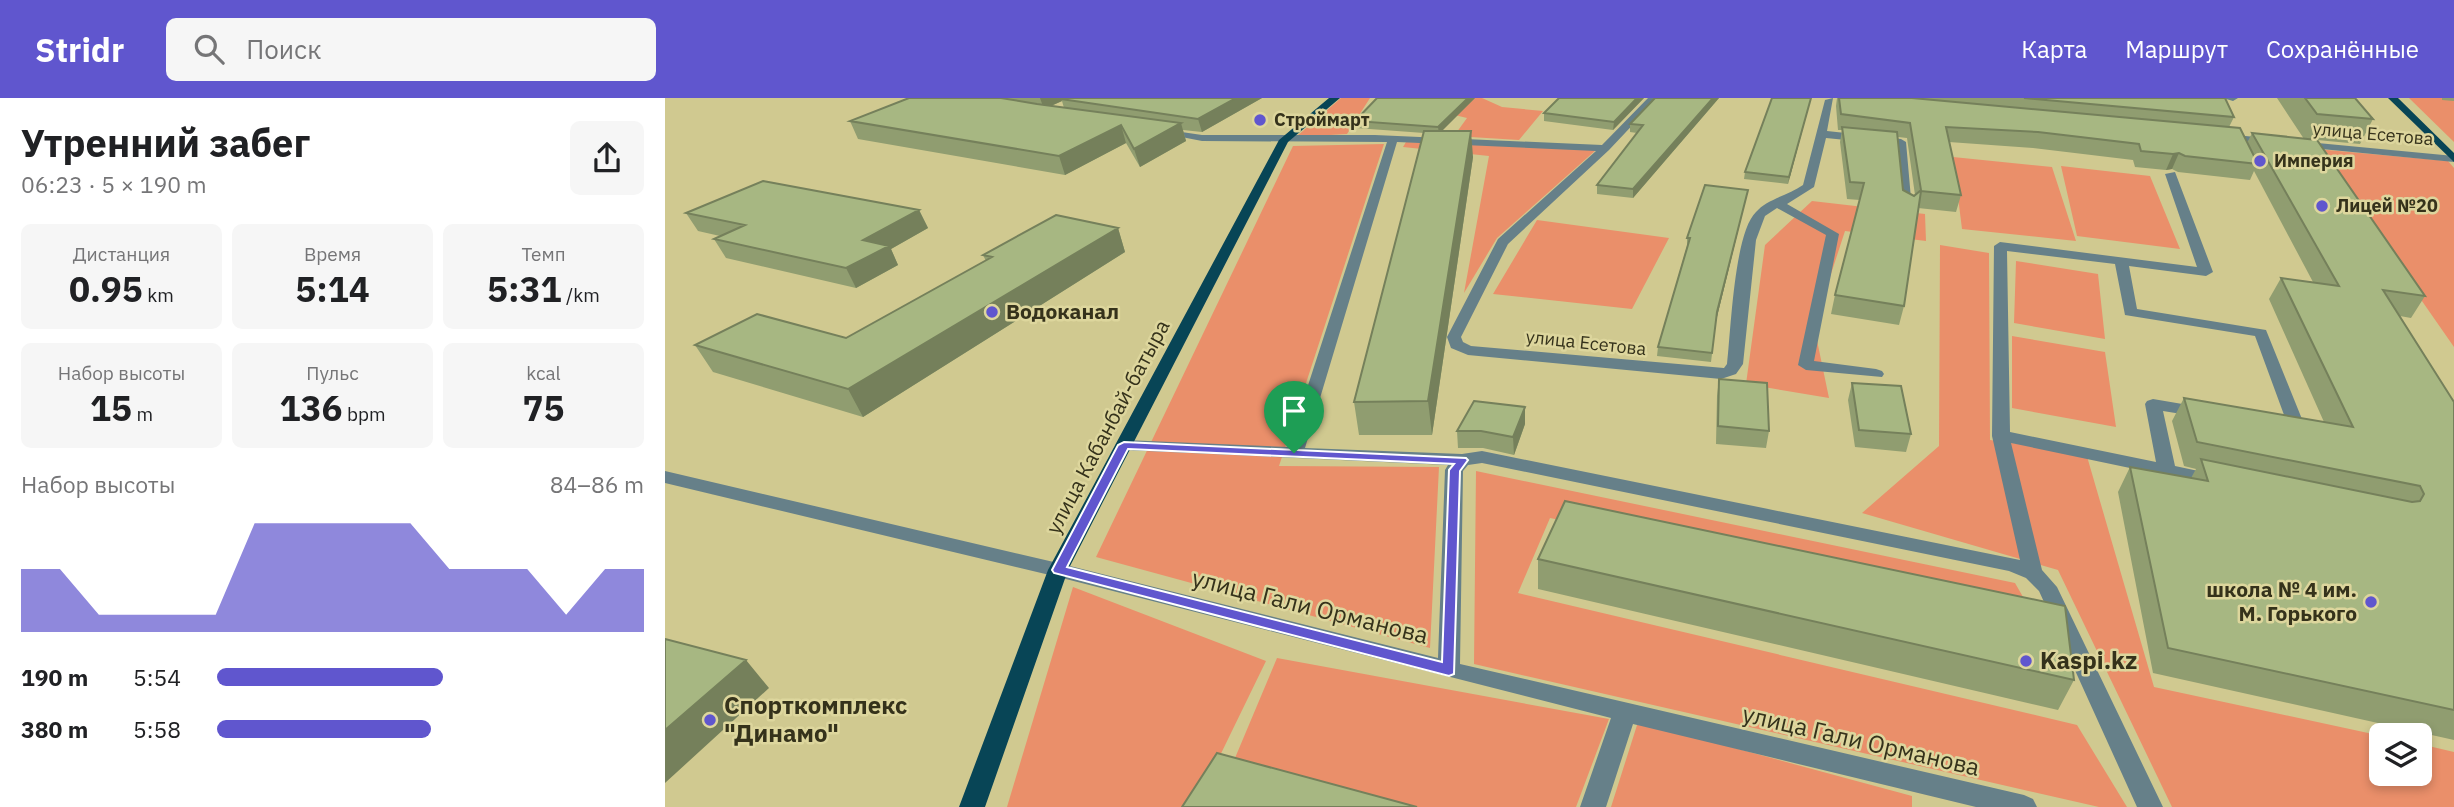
<!DOCTYPE html>
<html lang="ru">
<head>
<meta charset="utf-8">
<style>
	:root { --surface:#fff; --page:#f6f6f6; --text:#202124; --muted:#757577; --accent:#6056ce }
	body { margin:0; font-family:"IBM Plex Sans",sans-serif; background:var(--page); color:var(--text); height:100vh; display:flex; flex-direction:column; font-size:26px; white-space:nowrap }
	* { box-sizing:border-box; margin:0 }
	p { font-size:23px; color:var(--muted) }
	.icon { flex:none; width:38px; height:38px; fill:none; stroke:currentColor; stroke-width:2; stroke-linecap:round; stroke-linejoin:round }
	.map { position:relative; flex:1; overflow:hidden }
	.panel { display:flex; flex-direction:column; background:var(--surface); width:665px }
	.panel>* { flex:none }
	.buttons { position:absolute; left:1704px; top:625px; display:grid; gap:14px }
	.buttons a { display:grid; place-items:center; width:63px; height:63px; border-radius:10px; background:var(--surface); box-shadow:0 4px 10px #0003; font-size:35px }
	.pin { position:absolute; display:grid; place-items:center; width:60px; height:60px; color:#fff; margin:-72px -30px; border-radius:50% 50% 50% 0; rotate:-45deg; box-shadow:0 0 7px #0007 }
	.pin .icon { rotate:45deg }
	.round { display:grid; place-items:center; flex:none; width:74px; height:74px; border-radius:10px; background:var(--page) }
	.overview { display:flex; align-items:center; justify-content:space-between; height:119px; padding:0 21px }
	h1 { font-size:38px; font-weight:800; line-height:52px }
	.stats { display:grid; grid-template-columns:repeat(3,1fr); gap:10px; height:119px; padding:7px 21px }
	.stats div { display:grid; align-content:center; border-radius:10px; background:var(--page); text-align:center }
	.stats b { font-size:35px; font-weight:800 }
	.stats small { font-size:19px; font-weight:400 }
	.stats p { font-size:19px }
	.chart { height:196px; padding:14px 21px }
	.chart p { display:flex; justify-content:space-between }
	.chart svg { width:100%; height:126px; margin-top:7px; fill:var(--accent); opacity:.7 }
	ul { padding:0 21px; list-style:none; font-size:23px }
	li { display:grid; grid-template-columns:112px 84px 1fr; align-items:center; height:52px }
	li i { height:18px; border-radius:9px; background:var(--accent) }
	header { display:flex; align-items:center; gap:42px; box-sizing:border-box; height:98px; padding:0 35px; background:var(--accent); color:#fff }
	header strong { font-size:33px }
	nav { display:flex; gap:38px; margin-inline-start:auto; font-size:24px }
	.search { width:490px; height:63px; background:var(--page); display:flex; align-items:center; gap:18px; box-sizing:border-box; padding:0 24px; border-radius:10px; color:var(--muted); font-size:26px }
	main { display:flex; flex:1; min-height:0 }
	.map>svg:first-child { display:block }
	.green { fill:#ea8f6a }
	.lines { fill:none; stroke-linecap:round; stroke-linejoin:round }
	.minor { fill:#668089; fill-rule:evenodd }
	.major { fill:#084556; fill-rule:evenodd }
	.wall { fill:#909d70; fill-rule:evenodd }
	.shaded-wall { fill:#75805b }
	.building { fill:#a7b782; stroke:#75805b; stroke-width:2 }
	.route { fill:#6056ce; stroke:#fff; stroke-width:2; fill-rule:evenodd }
	.poi-dot { fill:#6056ce; stroke:#ddd69d; stroke-width:2.5 }
	.labels { text-anchor:middle; stroke-width:5; stroke-linejoin:round; paint-order:stroke }
	.far-poi-label { font-size:18px; font-weight:bold; fill:#35321b; stroke:#ddd69d; text-anchor:start }
	.far-street-label { font-size:18px; fill:#35321b; stroke:#ddd69d }
	.poi-label { font-size:21px; font-weight:bold; fill:#35321b; stroke:#ddd69d; text-anchor:start }
	.street-label { font-size:21px; fill:#35321b; stroke:#ddd69d }
	.near-street-label { font-size:24px; fill:#35321b; stroke:#ddd69d }
	.near-poi-label { font-size:24px; font-weight:bold; fill:#35321b; stroke:#ddd69d; text-anchor:start }
</style>
</head>
<body>
<header>
<strong>Stridr</strong>
<div class="search"><svg class="icon" aria-label="search" viewBox="0 0 24 24"><circle cx="10" cy="10" r="6"/><path d="M15 15l6 6"/></svg>Поиск</div>
<nav><a>Карта</a><a>Маршрут</a><a>Сохранённые</a></nav>
</header>
<main>
<section class="panel">
<div class="overview"><div><h1>Утренний забег</h1><p>06:23 · 5 × 190 m</p></div><a class="round"><svg class="icon" aria-label="share" viewBox="0 0 24 24"><path d="M12 15V3M7 8l5-5 5 5M5 13v7h14v-7"/></svg></a></div>
<div class="stats">
<div><p>Дистанция</p><b>0.95<small> km</small></b></div>
<div><p>Время</p><b>5:14</b></div>
<div><p>Темп</p><b>5:31<small> /km</small></b></div>
</div>
<div class="stats">
<div><p>Набор высоты</p><b>15<small> m</small></b></div>
<div><p>Пульс</p><b>136<small> bpm</small></b></div>
<div><p>kcal</p><b>75</b></div>
</div>
<div class="chart"><p><span>Набор высоты</span>84–86 m</p>
<svg viewBox="0 0 160 44" preserveAspectRatio="none"><path d="M0 44V22L10 22L20 38L30 38L40 38L50 38L60 6L70 6L80 6L90 6L100 6L110 22L120 22L130 22L140 38L150 22L160 22V44z"/></svg>
</div>
<ul>
<li><b>190 m</b>5:54<i style="width:53%"></i></li>
<li><b>380 m</b>5:58<i style="width:50%"></i></li>
</ul>
</section>
<div class="map">
<svg width="1789" height="709" viewBox="0 0 1789 709">
	<rect width="100%" height="100%" fill="#d0c990"/>
	<path class="green" d="M 676,0 L 705,0 L 682,36 L 631,39 Z
		M 786,0 L 817,0 L 837,9 L 878,13 L 854,42 L 789,38 L 802,20 L 769,12 Z
		M 1744,0 L 1789,0 L 1789,44 Z
		M 741,44 L 931,52 L 832,140 L 799,195 L 824,58 L 738,49 Z
		M 719,46 L 614,368 L 774,369 L 765,550 L 431,459 L 628,48 Z
		M 1617,48 L 1783,63 L 1789,70 L 1789,249 L 1711,137 Z
		M 1288,59 L 1387,69 L 1411,143 L 1297,131 Z
		M 1396,68 L 1485,78 L 1515,151 L 1412,138 Z
		M 1147,103 L 1260,116 L 1261,143 L 1180,133 L 1149,228 L 1164,300 L 1081,286 L 1100,147 Z
		M 872,122 L 1004,140 L 967,211 L 828,196 Z
		M 1275,147 L 1324,155 L 1325,342 L 1421,355 L 1489,589 L 1717,638 L 1717,676 L 1755,676 L 1755,646 L 1789,654 L 1789,709 L 1507,709 L 1393,472 L 1197,415 L 1274,348 Z
		M 1351,163 L 1433,176 L 1440,241 L 1349,225 Z
		M 1347,238 L 1440,254 L 1451,329 L 1347,310 Z
		M 811,373 L 1350,485 L 1369,518 L 885,420 L 853,495 L 1412,627 L 1462,709 L 1434,709 L 809,566 Z
		M 408,489 L 601,563 L 530,709 L 342,709 Z
		M 612,560 L 944,621 L 911,709 L 727,709 L 570,660 Z
		M 973,624 L 1247,698 L 1247,709 L 946,709 Z"/>
	<g class="lines">
		<path class="minor" d="M 983,0 L 993,0 L 944,52 L 843,146 L 796,239 L 798,244 L 806,248 L 1059,270 L 1062,266 C 1066,233 1069,135 1091,114 C 1102,101 1124,97 1138,87 L 1160,2 L 1168,0 L 1162,33 L 1236,41 L 1241,44 L 1247,112 L 1237,109 L 1231,47 L 1161,40 L 1149,89 L 1122,106 L 1174,136 L 1149,263 L 1211,271 L 1217,273 L 1219,276 L 1217,279 L 1141,272 L 1133,267 L 1161,137 L 1112,110 L 1100,118 L 1091,142 L 1078,266 L 1071,276 L 1056,281 L 803,257 L 786,250 L 782,239 L 833,141 L 931,53 L 732,44 L 640,350 L 797,356 L 817,353 L 1355,462 L 1327,338 L 1329,148 L 1335,144 L 1532,169 L 1500,76 L 1510,74 L 1548,174 L 1541,178 L 1464,168 L 1472,211 L 1601,232 L 1641,331 L 1639,335 L 1625,335 L 1617,330 L 1622,325 L 1590,238 L 1460,217 L 1450,166 L 1342,153 L 1345,334 L 1491,364 L 1480,306 L 1482,303 L 1488,301 L 1535,309 L 1543,314 L 1535,319 L 1498,313 L 1510,368 L 1557,378 L 1560,382 L 1557,386 L 1551,388 L 1346,345 L 1377,472 L 1392,489 L 1498,709 L 1472,709 L 1374,493 L 1361,480 L 1344,473 L 817,365 L 803,367 L 798,373 L 795,566 L 1359,697 L 1368,701 L 1372,709 L 1311,709 L 968,626 L 941,709 L 915,709 L 946,620 L 393,479 L 0,385 L 0,373 L 393,465 L 773,560 L 780,372 L 783,367 L 459,352 L 450,347 L 459,342 L 623,349 L 722,44 L 537,43 L 491,34 L 496,31 L 537,37 L 710,37 L 937,47 Z
			M 1558,0 L 1573,0 L 1568,3 Z
			M 1559,36 L 1789,58 L 1789,64 L 1555,41 L 1554,39 Z"/>
		<path class="major" d="M 664,0 L 675,0 L 623,44 L 403,472 L 320,709 L 294,709 L 383,472 L 614,42 Z
			M 1723,0 L 1733,0 L 1789,55 L 1789,64 Z"/>
	</g>
	<path class="wall" d="M 244,0 L 597,0 L 537,34 L 518,32 L 521,43 L 475,69 L 461,45 L 400,77 L 193,41 L 185,23 ZM 397,3 L 399,10 L 386,8 Z
		M 810,0 L 776,33 L 808,59 L 767,337 L 694,337 L 689,304 L 759,35 L 691,30 L 690,23 Z
		M 979,0 L 948,32 L 879,23 L 879,15 Z
		M 990,0 L 1054,0 L 968,100 L 932,96 L 932,87 L 972,35 L 965,34 L 965,26 Z
		M 1146,0 L 1123,86 L 1079,81 L 1080,74 Z
		M 1172,0 L 1560,0 L 1569,19 L 1564,29 L 1582,45 L 1587,35 L 1639,41 L 1612,0 L 1690,0 L 1708,21 L 1695,46 L 1652,42 L 1760,198 L 1746,220 L 1735,218 L 1789,304 L 1789,642 L 1488,575 L 1453,394 L 1465,369 L 1526,380 L 1531,371 L 1519,368 L 1507,323 L 1519,300 L 1659,324 L 1604,201 L 1616,180 L 1648,184 L 1589,73 L 1585,82 L 1513,74 L 1507,71 L 1501,72 L 1470,69 L 1468,62 L 1368,50 L 1284,44 L 1296,97 L 1291,114 L 1253,110 L 1239,208 L 1234,227 L 1166,216 L 1170,197 L 1195,102 L 1182,101 L 1175,44 L 1177,32 L 1173,32 L 1171,8 ZM 1233,39 L 1242,40 L 1250,97 L 1249,98 L 1238,92 Z
		M 1777,0 L 1789,0 L 1789,3 L 1777,2 Z
		M 1083,92 L 1051,223 L 1046,264 L 992,258 L 993,249 L 1022,148 L 1022,140 Z
		M 254,112 L 263,130 L 226,151 L 233,167 L 191,190 L 61,160 L 49,141 L 55,138 L 33,133 L 21,115 Z
		M 453,130 L 460,154 L 198,319 L 48,274 L 30,247 L 181,240 L 321,163 L 318,157 Z
		M 1054,281 L 1104,333 L 1101,350 L 1051,346 L 1052,298 Z
		M 1187,285 L 1246,336 L 1241,354 L 1190,349 L 1183,302 Z
		M 860,326 L 849,357 L 818,350 L 793,350 L 792,333 Z
		M 873,461 L 1409,582 L 1393,612 L 873,491 Z"/>
	<path class="shaded-wall" d="M 375,0 L 404,0 L 396,1 L 397,3 L 379,11 Z
		M 571,0 L 597,0 L 537,34 L 533,21 Z
		M 803,0 L 810,0 L 774,36 L 773,29 Z
		M 972,0 L 979,0 L 948,32 L 949,24 Z
		M 1048,0 L 1054,0 L 968,100 L 968,91 Z
		M 1146,0 L 1123,86 L 1124,79 Z
		M 516,25 L 521,43 L 475,69 L 469,51 Z
		M 456,27 L 461,45 L 400,77 L 394,58 Z
		M 806,33 L 808,59 L 767,337 L 763,303 Z
		M 1514,55 L 1507,71 L 1501,72 L 1508,56 Z
		M 1083,92 L 1051,223 L 1046,264 L 1052,214 Z
		M 254,112 L 263,130 L 226,151 L 233,167 L 191,190 L 181,170 L 198,142 Z
		M 453,130 L 460,154 L 198,319 L 183,291 Z
		M 860,309 L 860,326 L 849,357 L 848,339 Z
		M 81,562 L 104,590 L 0,685 L 0,632 Z"/>
	<path class="building" d="M 244,0 L 336,0 L 372,6 L 516,25 L 469,51 L 456,27 L 394,58 L 185,23 Z
		M 399,0 L 571,0 L 533,21 L 396,1 Z
		M 712,0 L 803,0 L 773,29 L 690,23 Z
		M 894,0 L 972,0 L 949,24 L 879,15 Z
		M 990,0 L 1048,0 L 968,91 L 932,87 L 978,27 L 965,26 Z
		M 1107,0 L 1146,0 L 1124,79 L 1080,74 Z
		M 1174,0 L 1247,0 L 1575,30 L 1593,66 L 1520,58 L 1514,55 L 1508,56 L 1476,53 L 1474,46 L 1373,34 L 1281,29 L 1296,97 L 1256,93 L 1239,208 L 1170,197 L 1199,85 L 1185,84 L 1177,29 L 1232,34 L 1238,92 L 1249,98 L 1256,92 L 1245,25 L 1176,16 Z
		M 1359,0 L 1560,0 L 1569,19 Z
		M 1640,0 L 1690,0 L 1708,21 L 1652,16 Z
		M 759,33 L 806,33 L 763,303 L 689,304 Z
		M 1587,35 L 1652,42 L 1760,198 L 1718,192 L 1789,304 L 1789,612 L 1503,550 L 1465,369 L 1543,383 L 1536,361 L 1747,404 L 1755,403 L 1759,396 L 1755,388 L 1532,344 L 1519,300 L 1688,329 L 1616,180 L 1674,188 Z
		M 98,83 L 254,112 L 198,142 L 224,148 L 181,170 L 49,141 L 80,127 L 21,115 Z
		M 1040,87 L 1083,92 L 1052,214 L 1047,255 L 993,249 L 1025,140 L 1022,140 Z
		M 391,117 L 453,130 L 183,291 L 30,247 L 92,216 L 181,240 L 327,159 L 318,157 Z
		M 1054,281 L 1102,285 L 1104,333 L 1053,328 Z
		M 1187,285 L 1236,288 L 1246,336 L 1194,332 Z
		M 809,303 L 860,309 L 848,339 L 816,333 L 792,333 Z
		M 900,403 L 1400,508 L 1409,582 L 873,461 Z
		M 0,541 L 81,562 L 0,632 Z
		M 552,655 L 752,709 L 517,709 Z"/>
	<path class="route" d="M 459,344 L 801,360 L 803,362 L 795,373 L 789,576 L 784,578 L 389,475 L 387,472 L 453,347 ZM 463,351 L 789,366 L 784,372 L 777,564 L 402,469 Z"/>
	<g class="poi-dot">
		<circle cx="595" cy="22" r="7"/>
		<circle cx="1595" cy="63" r="7"/>
		<circle cx="1657" cy="108" r="7"/>
		<circle cx="327" cy="214" r="7"/>
		<circle cx="1706" cy="504" r="7"/>
		<circle cx="1361" cy="563" r="7"/>
		<circle cx="45" cy="622" r="7"/>
	</g>
	<g class="labels">
		<g class="far-poi-label">
			<text x="609" y="28">Строймарт</text>
			<text x="1609" y="69">Империя</text>
			<text x="1671" y="114">Лицей №20</text>
		</g>
		<g class="far-street-label">
			<text transform="translate(1708 36) rotate(5)" y="6">улица Есетова</text>
			<text transform="translate(921 245) rotate(6)" y="6">улица Есетова</text>
		</g>
		<g class="poi-label">
			<text x="341" y="221">Водоканал</text>
			<text x="1692" y="499" text-anchor="end">школа № 4 им.<tspan x="1692" dy="24">М. Горького</tspan></text>
		</g>
		<g class="street-label">
			<text transform="translate(443 329) rotate(-62)" y="7">улица Кабанбай-батыра</text>
		</g>
		<g class="near-street-label">
			<text transform="translate(645 509) rotate(14)" y="8">улица Гали Орманова</text>
			<text transform="translate(1196 643) rotate(13)" y="8">улица Гали Орманова</text>
		</g>
		<g class="near-poi-label">
			<text x="1375" y="571">Kaspi.kz</text>
			<text x="59" y="616">Спорткомплекс<tspan x="59" dy="28">"Динамо"</tspan></text>
		</g>
	</g>
</svg>
<div class="buttons">
<a><svg class="icon" aria-label="layers" viewBox="0 0 24 24"><path d="M12 4l9 5-9 5-9-5zM3 14l9 5 9-5"/></svg></a>
</div>
<div class="pin" style="left:629px;top:355px;background:#1e9e55"><svg class="icon" aria-label="arrive" viewBox="0 0 24 24"><path d="M6 21V4h12l-3 4 3 4H6"/></svg></div>
</div>
</main>
</body>
</html>
